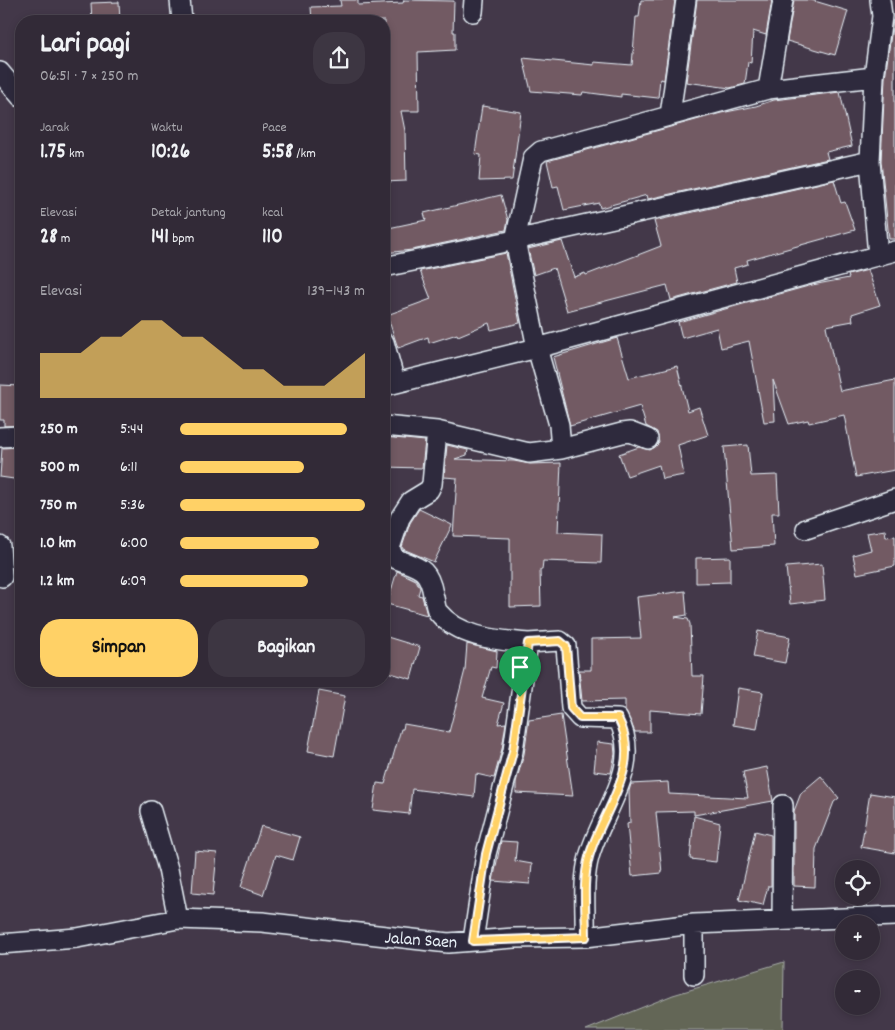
<!DOCTYPE html>
<html lang="id">
<head>
<meta charset="utf-8">
<style>
	:root { --surface:#322a37; --page:#3d3642; --text:#f1f3f6; --muted:#a8a7ad; --line:#4d4652; --accent:#ffd166 }
	body { margin:0; font-family:Dekko,sans-serif; background:var(--page); color:var(--text); height:100vh; display:flex; flex-direction:column; font-size:19px; white-space:nowrap }
	* { box-sizing:border-box; margin:0 }
	p { font-size:16px; color:var(--muted) }
	.icon { flex:none; width:28px; height:28px; fill:none; stroke:currentColor; stroke-width:2; stroke-linecap:round; stroke-linejoin:round }
	.map { position:relative; flex:1; overflow:hidden }
	.drawer { position:absolute; left:15px; top:15px; width:375px; height:672px; display:flex; flex-direction:column; background:var(--surface); border-radius:20px; box-shadow:0 2px 8px #0003,0 0 0 1px var(--line) }
	.drawer>* { flex:none }
	.tools { position:absolute; left:835px; top:860px; display:grid; gap:10px }
	.tools a { display:grid; place-items:center; width:45px; height:45px; border-radius:50%; background:var(--surface); box-shadow:0 2px 8px #0003,0 0 0 1px var(--line); font-size:25px }
	.pin { position:absolute; display:grid; place-items:center; width:42px; height:42px; color:#fff; margin:-51px -21px; border-radius:50% 50% 50% 0; rotate:-45deg; box-shadow:0 0 5px #0007 }
	.pin .icon { rotate:45deg }
	.round { display:grid; place-items:center; flex:none; width:52px; height:52px; border-radius:20px; background:var(--page) }
	.headline { display:flex; align-items:center; justify-content:space-between; height:85px; padding:0 25px }
	h1 { font-size:28px; font-weight:700; line-height:38px }
	.stats { display:grid; grid-template-columns:repeat(3,1fr); gap:8px; height:85px; padding:5px 25px }
	.stats div { display:grid; align-content:center }
	.stats b { font-size:21px; font-weight:700 }
	.stats small { font-size:14px; font-weight:400 }
	.stats p { font-size:14px }
	.chart { height:140px; padding:10px 25px }
	.chart p { display:flex; justify-content:space-between }
	.chart svg { width:100%; height:90px; margin-top:5px; fill:var(--accent); opacity:.7 }
	.primary-button { display:flex; gap:10px; margin-top:auto; padding:10px 25px }
	.primary-button a { flex:1; height:58px; border-radius:20px; background:var(--accent); color:#111; font-size:20px; font-weight:700; line-height:58px; text-align:center }
	.primary-button a+a { background:var(--page); color:var(--text) }
	ul { padding:0 25px; list-style:none; font-size:16px }
	li { display:grid; grid-template-columns:80px 60px 1fr; align-items:center; height:38px }
	li i { height:12px; border-radius:6px; background:var(--accent) }
	.map>svg:first-child { display:block }
	.green { fill:#646657; stroke:#a6aca8 }
	.building { fill:#725a64; stroke:#e8f1f8 }
	.lines { fill:none; stroke-linecap:round; stroke-linejoin:round }
	.minor-casing { stroke:#e8f1f8; stroke-width:22 }
	.minor { stroke:#2f2a3d; stroke-width:19 }
	.route-casing { stroke:#fff; stroke-width:10 }
	.route { stroke:#ffd166; stroke-width:6 }
	.labels { text-anchor:middle; stroke-width:4.5; stroke-linejoin:round; paint-order:stroke }
	.street-label { font-size:18px; fill:#e8f1f8; stroke:#2f2a3d }
</style>
</head>
<body>
<div class="map">
<svg width="895" height="1030" viewBox="0 0 895 1030">
	<rect width="100%" height="100%" fill="#433849"/>
	<filter id="ink" filterUnits="userSpaceOnUse"><feTurbulence type="fractalNoise" baseFrequency=".02" numOctaves="2"/><feDisplacementMap in="SourceGraphic" scale="10" xChannelSelector="R" yChannelSelector="G"/><feConvolveMatrix kernelMatrix="1 2 1 2 8 2 1 2 1" color-interpolation-filters="sRGB"/></filter>
	<g filter="url(#ink)">
		<path class="green" d="M 784,962 L 783,1030 L 586,1030 L 673,995 Z"/>
		<path class="building" d="M 340,0 L 358,0 L 358,5 L 403,3 L 404,0 L 454,1 L 453,32 L 455,32 L 455,50 L 418,52 L 419,111 L 401,111 L 405,131 L 406,181 L 384,182 L 386,53 L 384,53 L 384,21 L 312,21 L 311,7 L 341,6 Z
			M 641,0 L 675,0 L 664,80 L 660,79 L 658,98 L 621,94 L 621,97 L 583,92 L 582,95 L 531,91 L 523,58 L 594,65 L 594,62 L 632,65 L 636,17 L 639,17 Z
			M 697,0 L 772,0 L 766,35 L 753,31 L 751,63 L 748,62 L 745,84 L 730,88 L 686,82 Z
			M 794,0 L 811,0 L 848,11 L 835,55 L 787,41 Z
			M 119,2 L 120,21 L 92,21 L 91,3 Z
			M 893,20 L 895,21 L 895,239 L 889,239 L 881,161 L 885,78 Z
			M 840,92 L 852,146 L 826,152 L 828,159 L 648,199 L 647,195 L 600,208 L 599,203 L 564,210 L 558,186 L 553,187 L 547,161 L 721,113 L 756,106 L 774,100 Z
			M 482,106 L 521,112 L 512,180 L 479,181 L 481,155 L 475,154 Z
			M 834,180 L 841,203 L 845,202 L 855,230 L 747,260 L 748,264 L 734,268 L 737,282 L 671,300 L 667,285 L 567,311 L 554,268 L 534,275 L 528,249 L 562,241 L 574,277 L 585,273 L 586,275 L 661,246 L 654,221 Z
			M 501,195 L 508,220 L 506,230 L 412,250 L 384,253 L 384,229 L 426,220 L 424,213 Z
			M 506,253 L 520,323 L 491,330 L 489,323 L 458,336 L 457,334 L 429,343 L 428,337 L 398,348 L 387,315 L 431,299 L 420,271 Z
			M 868,270 L 880,305 L 852,314 L 853,321 L 826,326 L 840,391 L 895,380 L 895,470 L 856,477 L 844,415 L 809,423 L 808,420 L 789,424 L 773,380 L 775,421 L 764,422 L 749,341 L 721,348 L 717,328 L 682,338 L 678,322 L 812,285 L 849,278 L 848,275 Z
			M 617,338 L 629,378 L 677,366 L 688,411 L 699,407 L 708,435 L 678,445 L 684,475 L 662,479 L 659,465 L 627,476 L 619,454 L 639,447 L 650,450 L 655,447 L 659,443 L 657,432 L 646,426 L 640,406 L 570,426 L 553,357 Z
			M 0,385 L 21,386 L 21,425 L 4,426 L 4,420 L 0,420 Z
			M 384,437 L 425,441 L 422,468 L 384,467 Z
			M 447,445 L 468,450 L 467,455 L 455,459 L 514,461 L 530,464 L 561,463 L 558,532 L 602,534 L 601,563 L 543,561 L 542,570 L 540,570 L 541,606 L 510,607 L 510,538 L 453,536 L 457,478 L 444,477 Z
			M 748,445 L 751,476 L 777,475 L 779,513 L 772,513 L 774,546 L 733,549 L 724,447 Z
			M 21,447 L 21,480 L 0,477 L 2,448 Z
			M 419,509 L 452,525 L 434,562 L 403,549 L 402,547 L 410,523 Z
			M 885,530 L 886,537 L 895,536 L 895,566 L 857,574 L 853,555 L 871,550 L 867,533 Z
			M 730,557 L 730,582 L 696,583 L 696,558 Z
			M 822,564 L 825,600 L 790,604 L 786,567 Z
			M 397,571 L 416,580 L 420,588 L 418,595 L 422,596 L 427,615 L 387,604 Z
			M 685,591 L 687,615 L 675,617 L 688,619 L 690,624 L 692,676 L 704,676 L 701,714 L 650,710 L 650,732 L 635,732 L 625,711 L 625,700 L 582,701 L 579,670 L 591,670 L 591,639 L 641,638 L 637,597 Z
			M 758,631 L 790,637 L 785,663 L 753,657 Z
			M 384,636 L 420,647 L 411,679 L 384,671 Z
			M 467,644 L 497,651 L 496,668 L 491,667 L 482,698 L 504,703 L 498,724 L 506,723 L 502,749 L 494,778 L 476,774 L 474,797 L 412,789 L 409,814 L 373,810 L 377,783 L 385,784 L 401,729 L 403,729 L 404,724 L 449,732 L 465,670 Z
			M 738,688 L 763,692 L 757,729 L 733,725 Z
			M 319,691 L 345,696 L 334,756 L 308,751 Z
			M 561,715 L 573,796 L 516,793 L 516,782 L 524,754 L 529,720 Z
			M 597,742 L 614,744 L 615,754 L 611,773 L 594,771 Z
			M 767,767 L 773,801 L 694,815 L 694,811 L 656,812 L 662,873 L 632,876 L 627,824 L 630,823 L 629,791 L 631,784 L 668,782 L 669,794 L 748,798 L 743,772 Z
			M 821,776 L 839,798 L 834,802 L 816,849 L 815,887 L 794,886 L 794,811 L 801,793 Z
			M 870,793 L 895,797 L 895,853 L 861,847 Z
			M 694,816 L 720,823 L 716,862 L 690,859 Z
			M 261,826 L 300,837 L 293,860 L 276,855 L 263,895 L 241,887 Z
			M 755,831 L 771,835 L 771,886 L 768,886 L 763,905 L 739,900 Z
			M 501,841 L 517,842 L 515,861 L 532,864 L 530,884 L 493,881 Z
			M 195,851 L 217,853 L 213,895 L 192,893 Z"/>
		<g class="lines">
			<defs>
				<path id="minor" d="M 180,0 L 182,21
					M 473,12 L 474,0
					M 0,72 L 21,97
					M 874,77 L 870,161 L 878,256
					M 768,89 L 783,0
					M 670,115 L 686,0
					M 384,267 L 515,240 L 870,161
					M 384,342 L 395,382
					M 384,386 L 537,348 L 895,251
					M 384,426 L 437,431 L 529,453 L 561,449 L 559,425 L 537,348 L 515,240 L 533,158 L 541,151 L 768,89 L 874,77 L 882,16 L 880,0
					M 437,431 L 432,484 L 429,490 L 411,501 L 400,518 L 390,548 L 394,558 C 418,568 428,566 433,594 C 435,599 435,608 438,612 C 459,638 498,640 528,643 L 513,751 L 486,854 L 473,941
					M 0,437 L 21,436
					M 561,449 L 622,433 L 630,432 L 648,439
					M 806,529 L 895,499
					M 0,546 L 2,577
					M 528,643 L 560,641 L 566,646 L 571,708 L 580,718 L 618,719 C 644,767 601,812 589,857 C 582,882 586,912 585,937
					M 151,811 L 168,869 L 178,919 L 262,922 L 448,943 L 514,938 L 585,937 L 694,924 L 895,916
					M 782,920 L 783,805
					M 0,944 L 77,938 L 178,919
					M 694,975 L 694,924"/>
			</defs>
			<use href="#minor" class="minor-casing"/>
			<use href="#minor" class="minor"/>
		</g>
	</g>
	<g class="lines" filter="url(#ink)">
		<defs>
			<path id="route" d="M 560,641 L 566,646 L 571,708 L 580,718 L 618,718 C 644,768 601,812 589,857 C 582,882 586,911 586,937 L 473,941 L 486,854 L 513,751 L 528,643 Z"/>
		</defs>
		<use href="#route" class="route-casing"/>
		<use href="#route" class="route"/>
	</g>
	<g class="labels">
		<g class="street-label">
			<text transform="translate(421 939) rotate(4)" y="6">Jalan Saen</text>
		</g>
	</g>
</svg>
<div class="tools">
<a><svg class="icon" aria-label="locate" viewBox="0 0 24 24"><circle cx="12" cy="12" r="6"/><path d="M12 2v4M12 18v4M2 12h4M18 12h4"/></svg></a>
<a>+</a>
<a>−</a>
</div>
<div class="pin" style="left:520px;top:697px;background:#1e9e55"><svg class="icon" aria-label="arrive" viewBox="0 0 24 24"><path d="M6 21V4h12l-3 4 3 4H6"/></svg></div>
<section class="drawer">
<div class="headline"><div><h1>Lari pagi</h1><p>06:51 · 7 × 250 m</p></div><a class="round"><svg class="icon" aria-label="share" viewBox="0 0 24 24"><path d="M12 15V3M7 8l5-5 5 5M5 13v7h14v-7"/></svg></a></div>
<div class="stats">
<div><p>Jarak</p><b>1.75<small> km</small></b></div>
<div><p>Waktu</p><b>10:26</b></div>
<div><p>Pace</p><b>5:58<small> /km</small></b></div>
</div>
<div class="stats">
<div><p>Elevasi</p><b>28<small> m</small></b></div>
<div><p>Detak jantung</p><b>141<small> bpm</small></b></div>
<div><p>kcal</p><b>110</b></div>
</div>
<div class="chart"><p><span>Elevasi</span>139–143 m</p>
<svg viewBox="0 0 160 44" preserveAspectRatio="none"><path d="M0 44V22L10 22L20 22L30 14L40 14L50 6L60 6L70 14L80 14L90 22L100 30L110 30L120 38L130 38L140 38L150 30L160 22V44z"/></svg>
</div>
<ul>
<li><b>250 m</b>5:44<i style="width:90%"></i></li>
<li><b>500 m</b>6:11<i style="width:67%"></i></li>
<li><b>750 m</b>5:36<i style="width:100%"></i></li>
<li><b>1.0 km</b>6:00<i style="width:75%"></i></li>
<li><b>1.2 km</b>6:09<i style="width:69%"></i></li>
</ul>
<div class="primary-button"><a>Simpan</a><a>Bagikan</a></div>
</section>
</div>
</body>
</html>
